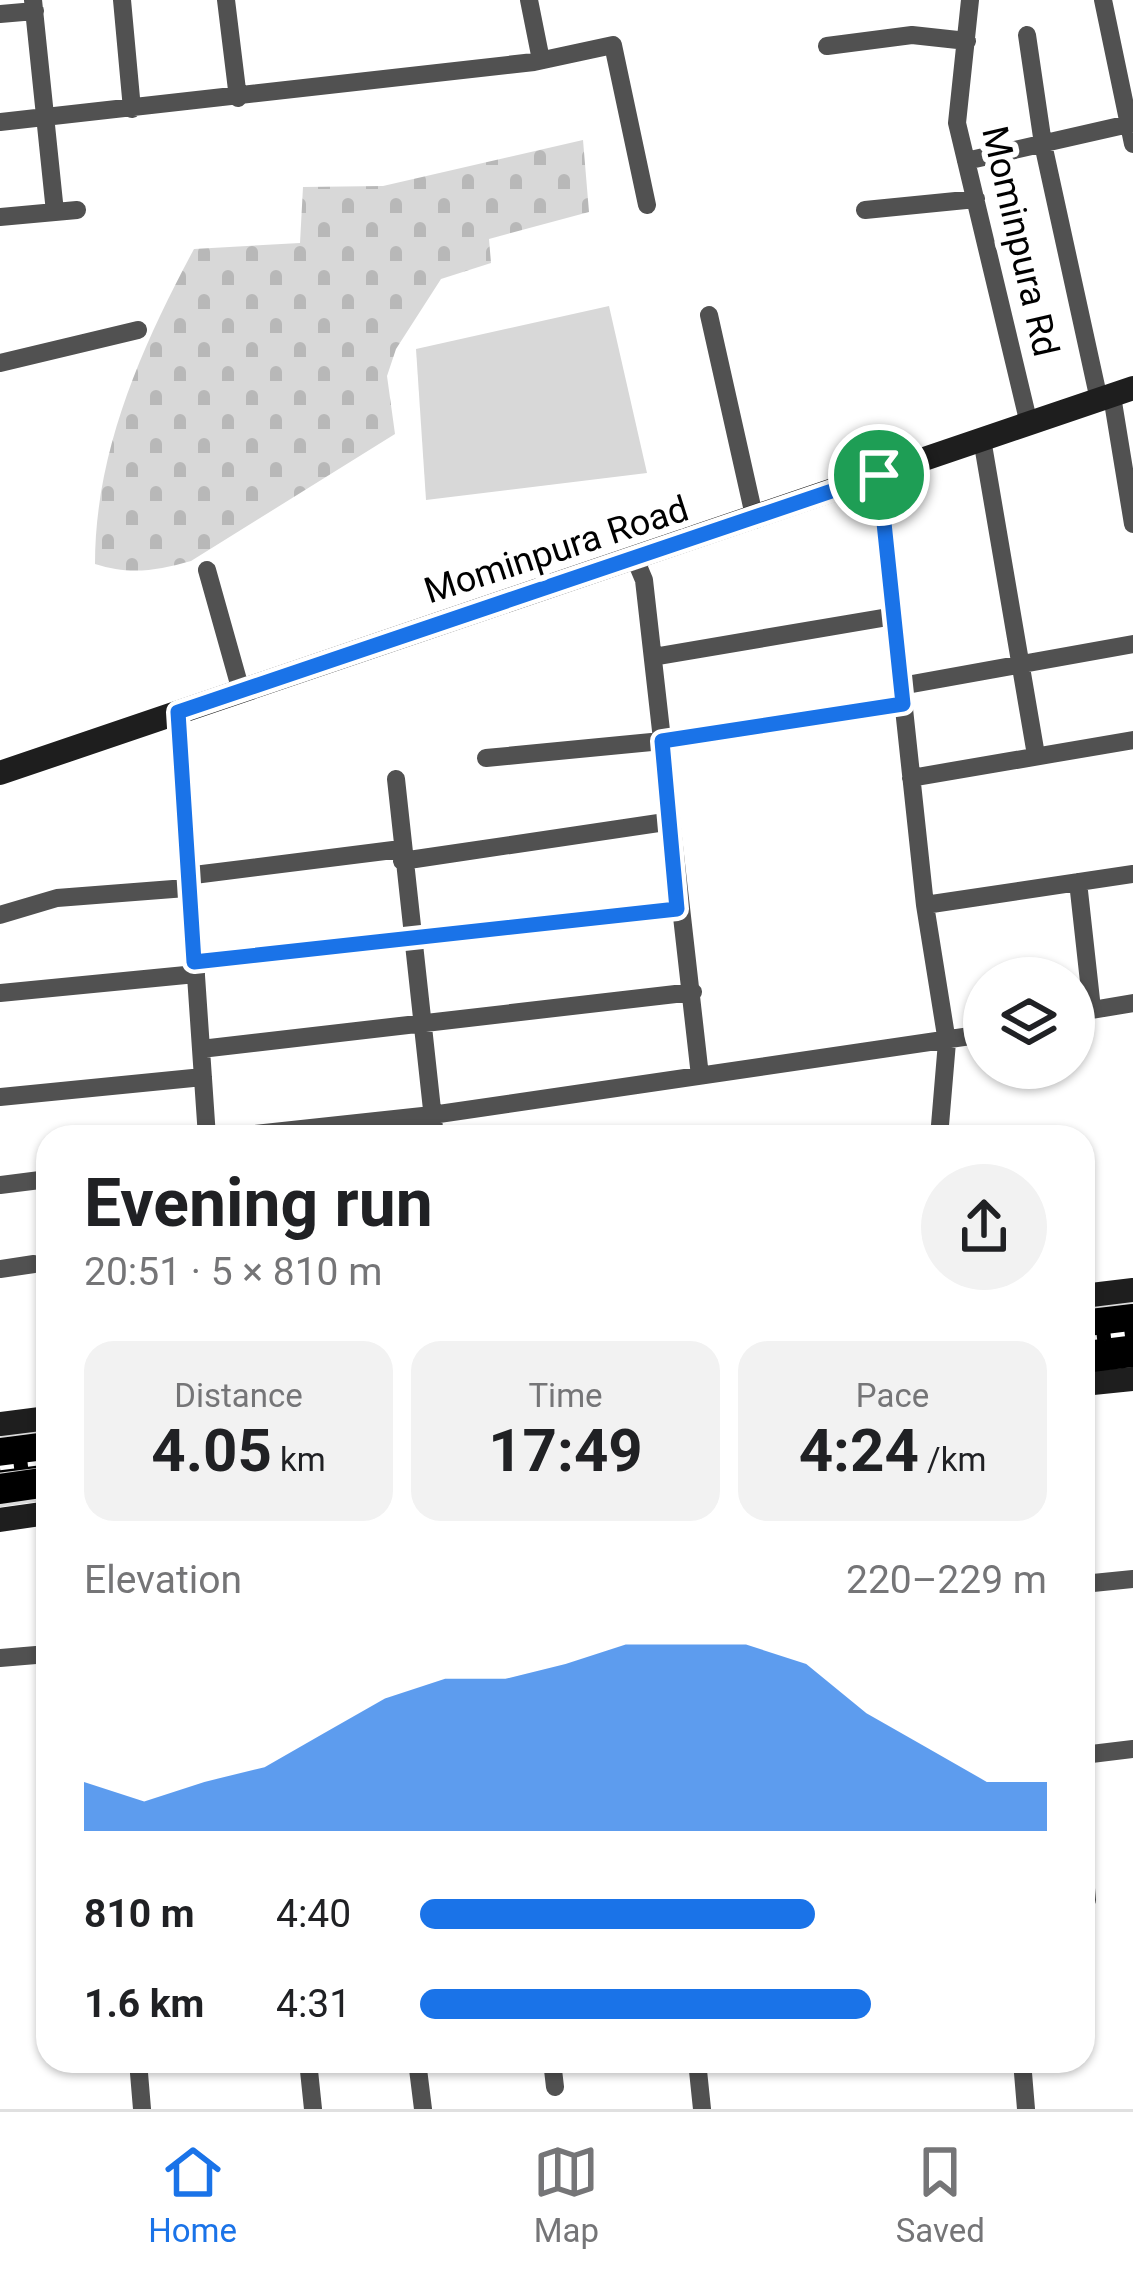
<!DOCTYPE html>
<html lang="en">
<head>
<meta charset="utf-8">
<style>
	:root { --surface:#fff; --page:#f2f2f2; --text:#202124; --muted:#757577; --line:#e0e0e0; --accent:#1a73e8 }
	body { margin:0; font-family:Roboto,sans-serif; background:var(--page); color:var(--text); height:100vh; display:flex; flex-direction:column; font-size:45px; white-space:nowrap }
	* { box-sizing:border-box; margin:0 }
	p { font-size:39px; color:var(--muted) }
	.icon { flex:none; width:66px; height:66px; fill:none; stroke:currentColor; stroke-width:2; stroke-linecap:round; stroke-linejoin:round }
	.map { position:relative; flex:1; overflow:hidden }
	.details { position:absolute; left:36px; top:1125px; width:1059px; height:948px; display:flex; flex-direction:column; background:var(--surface); border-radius:36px; box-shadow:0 3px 9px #0004 }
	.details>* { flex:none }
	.controls { position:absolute; left:963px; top:957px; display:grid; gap:24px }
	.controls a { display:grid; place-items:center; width:132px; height:132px; border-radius:50%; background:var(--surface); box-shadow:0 3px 9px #0004; font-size:60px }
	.pin { position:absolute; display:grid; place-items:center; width:102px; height:102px; color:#fff; margin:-51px; border:6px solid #fff; border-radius:50%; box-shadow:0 3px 12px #0007 }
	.round { display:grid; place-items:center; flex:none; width:126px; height:126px; border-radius:63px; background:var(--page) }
	.overview { display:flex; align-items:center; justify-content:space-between; height:204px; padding:0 48px }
	h1 { font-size:66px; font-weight:700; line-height:90px }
	.figures { display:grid; grid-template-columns:repeat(3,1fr); gap:18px; height:204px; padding:12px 48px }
	.figures div { display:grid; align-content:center; border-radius:30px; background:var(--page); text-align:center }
	.figures b { font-size:60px; font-weight:700 }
	.figures small { font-size:33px; font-weight:400 }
	.figures p { font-size:33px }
	.chart { height:336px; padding:24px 48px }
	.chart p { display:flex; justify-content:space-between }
	.chart svg { width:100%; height:216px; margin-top:12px; fill:var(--accent); opacity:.7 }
	ul { padding:0 48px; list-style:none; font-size:39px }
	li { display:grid; grid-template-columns:192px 144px 1fr; align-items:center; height:90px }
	li i { height:30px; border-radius:15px; background:var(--accent) }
	.menu { display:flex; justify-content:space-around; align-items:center; height:168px; border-top:3px solid var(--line); background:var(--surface); font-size:33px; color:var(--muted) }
	.menu a { display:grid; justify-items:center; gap:6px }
	.menu .selected { color:var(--accent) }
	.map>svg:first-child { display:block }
	.grass { fill:#d8d8d8 }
	.cemetery { fill:url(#cemetery-stones) }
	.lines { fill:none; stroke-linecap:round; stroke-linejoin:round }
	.primary-casing { stroke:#dbdbdb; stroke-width:36 }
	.street { stroke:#515151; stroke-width:18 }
	.secondary { stroke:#1e1e1e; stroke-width:24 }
	.primary { stroke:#000; stroke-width:30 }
	.rail-casing { stroke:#000; stroke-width:9 }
	.rail { stroke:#fff; stroke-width:4.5; stroke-dasharray:14; stroke-linecap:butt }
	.route-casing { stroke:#fff; stroke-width:24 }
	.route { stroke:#1a73e8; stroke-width:15 }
	.labels { text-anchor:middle; stroke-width:12; stroke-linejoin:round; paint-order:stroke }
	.street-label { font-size:36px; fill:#000; stroke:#fff }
</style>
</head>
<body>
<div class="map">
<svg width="1133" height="2109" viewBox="0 0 1133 2109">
	<defs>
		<pattern id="cemetery-stones" width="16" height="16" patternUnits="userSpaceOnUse" patternTransform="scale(3)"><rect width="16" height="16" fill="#d8d8d8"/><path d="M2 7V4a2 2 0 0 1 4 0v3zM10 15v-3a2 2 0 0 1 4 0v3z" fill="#b8b8b8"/></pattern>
	</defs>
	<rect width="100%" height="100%" fill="#fff"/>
	<path class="grass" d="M 609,306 L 647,473 L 426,500 L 416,349 Z"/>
	<path class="cemetery" d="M 583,140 L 589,212 L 489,239 L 491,263 L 441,279 L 396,349 L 387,376 L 395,434 L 191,561 C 156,571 129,575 95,564 C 95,451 142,346 194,249 L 300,243 L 303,187 L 383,186 Z"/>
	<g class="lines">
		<defs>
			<path id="primary" d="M 1083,1325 L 1133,1319
				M 1083,1358 L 1133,1352
				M 0,1453 L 48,1447
				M 0,1489 L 48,1482"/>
		</defs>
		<use href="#primary" class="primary-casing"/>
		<path class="street" d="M 33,0 L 55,212
			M 122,0 L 132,109
			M 226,0 L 238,98
			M 529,0 L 541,60
			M 970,0 L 957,123 L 1029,424
			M 1103,0 L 1133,144
			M 0,14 L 35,11
			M 1027,35 L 1043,144 L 1099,400
			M 827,46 L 912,35 L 967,41
			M 0,122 L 534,62 L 613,45 L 647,205
			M 966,161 L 1133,123
			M 865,210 L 976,199
			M 0,217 L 77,210
			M 709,315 L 755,520
			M 0,363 L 138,330
			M 1112,396 L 1133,524
			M 982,439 L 1036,755
			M 879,475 L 925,905 L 947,1042 L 939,1137
			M 636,561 L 644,580 L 700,1076
			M 207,570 L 241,691
			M 653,657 L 894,616
			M 901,686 L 1133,644
			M 178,712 L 207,1137
			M 486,758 L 662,741 L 903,704
			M 911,778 L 1133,740
			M 396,779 L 435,1137
			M 402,861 L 672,821
			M 186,876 L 401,849
			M 1078,882 L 1092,1009
			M 925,905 L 1133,874
			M 0,915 L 57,898 L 186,888
			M 194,962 L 677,909
			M 0,993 L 196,974
			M 1074,1013 L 1133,1003
			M 201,1049 L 693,992
			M 0,1097 L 203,1077
			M 226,1137 L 432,1115 L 984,1034
			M 0,1185 L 48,1179
			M 0,1269 L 34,1264
			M 1083,1584 L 1133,1579
			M 0,1658 L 48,1654
			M 1083,1755 L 1133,1749
			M 1083,1853 L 1087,1900
			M 138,2061 L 142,2109
			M 308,2061 L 313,2109
			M 417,2061 L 423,2109
			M 552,2061 L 555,2087
			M 697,2061 L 702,2109
			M 1022,2061 L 1026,2109"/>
		<path class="secondary" d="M 0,773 L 1133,388
			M 1083,1296 L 1133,1290
			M 1083,1384 L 1133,1379
			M 0,1424 L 48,1418
			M 0,1520 L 48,1513"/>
		<use href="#primary" class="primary"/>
		<defs>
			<path id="rail" d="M 1083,1339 L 1133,1333
				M 0,1468 L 48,1462"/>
		</defs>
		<use href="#rail" class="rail-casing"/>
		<use href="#rail" class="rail"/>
	</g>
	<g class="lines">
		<defs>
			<path id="route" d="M 879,475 L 903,704 L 662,741 L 677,909 L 194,962 L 178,712 Z"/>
		</defs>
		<use href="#route" class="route-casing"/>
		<use href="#route" class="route"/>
	</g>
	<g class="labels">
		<g class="street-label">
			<text transform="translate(1021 241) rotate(77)" y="13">Mominpura Rd</text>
			<text transform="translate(556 549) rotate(-18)" y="13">Mominpura Road</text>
		</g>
	</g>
</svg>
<div class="controls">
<a><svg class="icon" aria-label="layers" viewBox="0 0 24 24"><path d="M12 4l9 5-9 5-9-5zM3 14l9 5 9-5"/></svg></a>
</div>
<div class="pin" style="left:879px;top:475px;background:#1e9e55"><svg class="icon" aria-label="arrive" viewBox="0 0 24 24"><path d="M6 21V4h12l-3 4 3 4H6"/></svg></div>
<section class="details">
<div class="overview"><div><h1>Evening run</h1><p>20:51 · 5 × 810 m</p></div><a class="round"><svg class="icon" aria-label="share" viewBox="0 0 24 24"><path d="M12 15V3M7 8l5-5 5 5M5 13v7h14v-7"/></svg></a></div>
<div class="figures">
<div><p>Distance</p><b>4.05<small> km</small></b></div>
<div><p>Time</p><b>17:49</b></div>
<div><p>Pace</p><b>4:24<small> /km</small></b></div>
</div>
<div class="chart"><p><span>Elevation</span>220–229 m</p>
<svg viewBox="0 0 160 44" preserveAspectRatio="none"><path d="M0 44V34L10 38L20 34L30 31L40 24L50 17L60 13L70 13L80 10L90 6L100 6L110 6L120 10L130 20L140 27L150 34L160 34V44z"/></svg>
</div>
<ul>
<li><b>810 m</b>4:40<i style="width:63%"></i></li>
<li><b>1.6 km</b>4:31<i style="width:72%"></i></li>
</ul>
</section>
</div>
<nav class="menu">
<a class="selected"><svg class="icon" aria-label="home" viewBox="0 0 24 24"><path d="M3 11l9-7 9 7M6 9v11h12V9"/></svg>Home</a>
<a><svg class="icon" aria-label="map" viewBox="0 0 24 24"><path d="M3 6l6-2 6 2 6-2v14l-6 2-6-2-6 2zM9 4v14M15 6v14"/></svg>Map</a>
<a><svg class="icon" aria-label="saved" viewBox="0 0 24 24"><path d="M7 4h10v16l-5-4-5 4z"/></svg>Saved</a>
</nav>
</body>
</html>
